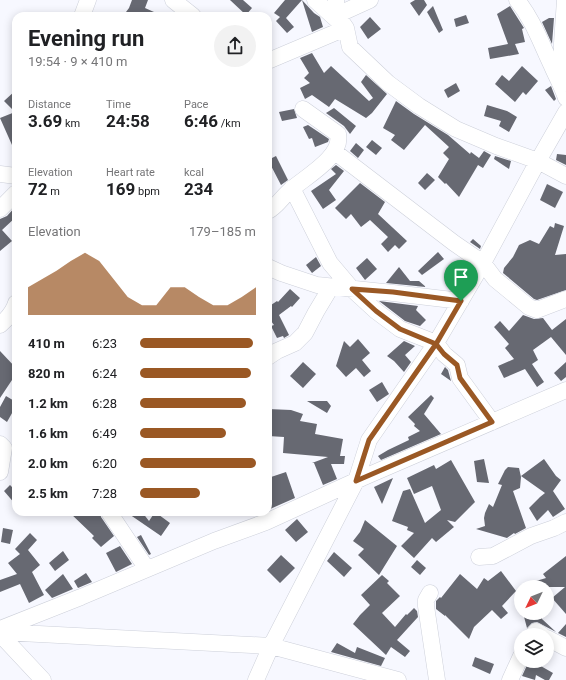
<!DOCTYPE html>
<html lang="en">
<head>
<meta charset="utf-8">
<style>
	:root { --surface:#fff; --page:#f2f2f2; --text:#202124; --muted:#757577; --accent:#9a5824 }
	body { margin:0; font-family:Roboto,sans-serif; background:var(--page); color:var(--text); height:100vh; display:flex; flex-direction:column; font-size:15px; white-space:nowrap }
	* { box-sizing:border-box; margin:0 }
	p { font-size:13px; color:var(--muted) }
	.icon { flex:none; width:22px; height:22px; fill:none; stroke:currentColor; stroke-width:2; stroke-linecap:round; stroke-linejoin:round }
	.map { position:relative; flex:1; overflow:hidden }
	.drawer { position:absolute; left:12px; top:12px; width:260px; height:504px; display:flex; flex-direction:column; background:var(--surface); border-radius:12px; box-shadow:0 2px 10px #0003 }
	.drawer>* { flex:none }
	.needle { width:26px; rotate:227deg }
	.controls { position:absolute; left:514px; top:580px; display:grid; gap:8px }
	.controls a { display:grid; place-items:center; width:40px; height:40px; border-radius:50%; background:var(--surface); box-shadow:0 2px 10px #0003; font-size:20px }
	.pin { position:absolute; display:grid; place-items:center; width:34px; height:34px; color:#fff; margin:-41px -17px; border-radius:50% 50% 50% 0; rotate:-45deg; box-shadow:0 0 4px #0007 }
	.pin .icon { rotate:45deg }
	.round { display:grid; place-items:center; flex:none; width:42px; height:42px; border-radius:21px; background:var(--page) }
	.head { display:flex; align-items:center; justify-content:space-between; height:68px; padding:0 16px }
	h1 { font-size:22px; font-weight:700; line-height:30px }
	.figures { display:grid; grid-template-columns:repeat(3,1fr); gap:6px; height:68px; padding:4px 16px }
	.figures div { display:grid; align-content:center }
	.figures b { font-size:17px; font-weight:700 }
	.figures small { font-size:11px; font-weight:400 }
	.figures p { font-size:11px }
	.chart { height:112px; padding:8px 16px }
	.chart p { display:flex; justify-content:space-between }
	.chart svg { width:100%; height:72px; margin-top:4px; fill:var(--accent); opacity:.7 }
	ul { padding:0 16px; list-style:none; font-size:13px }
	li { display:grid; grid-template-columns:64px 48px 1fr; align-items:center; height:30px }
	li i { height:10px; border-radius:5px; background:var(--accent) }
	.map>svg:first-child { display:block }
	.building { fill:#676972 }
	.lines { fill:none; stroke-linecap:round; stroke-linejoin:round }
	.minor-casing { stroke:#cdd0da; stroke-width:17 }
	.minor { stroke:#fff; stroke-width:16 }
	.route-casing { stroke:#fff; stroke-width:8 }
	.route { stroke:#9a5824; stroke-width:5 }
</style>
</head>
<body>
<div class="map">
<svg width="566" height="680" viewBox="0 0 566 680">
	<rect width="100%" height="100%" fill="#f7f8ff"/>
	<path class="building" d="M 132,0 L 148,0 L 145,8 L 163,16 L 123,16 L 129,8 Z
		M 230,0 L 243,0 L 252,8 L 246,15 Z
		M 285,0 L 302,0 L 286,18 L 294,27 L 287,33 L 276,21 L 280,17 L 274,13 Z
		M 302,0 L 314,13 L 320,17 L 323,27 L 312,32 Z
		M 415,0 L 424,0 L 427,5 L 419,16 L 410,3 Z
		M 433,6 L 443,30 L 439,33 L 427,12 Z
		M 510,6 L 524,28 L 522,29 L 525,42 L 515,44 L 519,54 L 490,59 L 488,48 L 508,44 L 497,14 Z
		M 466,15 L 469,23 L 456,27 L 454,19 Z
		M 370,17 L 381,29 L 368,39 L 360,27 Z
		M 549,18 L 554,18 L 552,44 L 542,22 Z
		M 312,53 L 324,73 L 331,66 L 369,101 L 373,98 L 361,82 L 366,75 L 387,94 L 372,113 L 366,118 L 335,99 L 329,107 L 312,95 L 305,99 L 300,88 L 310,83 L 304,78 L 309,73 L 300,58 Z
		M 522,66 L 538,81 L 526,95 L 523,92 L 515,102 L 495,84 L 502,75 L 509,81 Z
		M 456,83 L 460,91 L 448,98 L 444,90 Z
		M 551,86 L 556,99 L 554,101 L 545,90 Z
		M 16,90 L 16,154 L 0,118 L 15,112 L 4,101 Z
		M 396,101 L 414,114 L 448,135 L 470,154 L 471,152 L 479,158 L 484,151 L 491,155 L 483,168 L 478,165 L 459,197 L 446,183 L 445,184 L 438,177 L 449,159 L 443,153 L 449,147 L 425,125 L 404,150 L 391,140 L 395,135 L 383,128 Z
		M 487,105 L 507,111 L 517,117 L 509,132 L 499,126 L 501,121 L 484,116 Z
		M 334,108 L 356,126 L 350,134 L 344,126 L 326,113 Z
		M 294,109 L 297,118 L 282,121 L 279,112 Z
		M 308,125 L 329,139 L 328,142 L 315,147 L 312,138 L 309,139 L 303,127 Z
		M 372,140 L 382,148 L 376,155 L 366,147 Z
		M 356,143 L 364,150 L 358,158 L 350,151 Z
		M 557,154 L 566,155 L 566,165 L 556,160 Z
		M 276,156 L 288,180 L 281,185 L 268,160 Z
		M 495,156 L 511,161 L 509,169 L 494,159 Z
		M 336,165 L 344,171 L 329,190 L 336,200 L 323,209 L 311,191 L 336,174 L 331,169 Z
		M 427,173 L 435,180 L 425,190 L 418,183 Z
		M 360,183 L 385,202 L 378,214 L 407,241 L 399,249 L 395,245 L 388,252 L 381,244 L 388,237 L 370,220 L 361,227 L 351,214 L 346,219 L 335,208 Z
		M 547,184 L 563,192 L 555,208 L 540,200 Z
		M 16,206 L 16,217 L 2,230 L 12,241 L 0,251 L 0,219 L 7,216 Z
		M 555,223 L 564,226 L 555,255 L 566,254 L 566,290 L 537,300 L 534,299 L 503,273 L 504,268 L 513,257 L 519,245 L 530,240 L 539,244 L 550,226 L 554,228 Z
		M 473,239 L 481,246 L 480,249 L 470,242 Z
		M 438,252 L 444,259 L 422,275 L 418,271 Z
		M 316,257 L 321,266 L 312,273 L 306,265 Z
		M 367,258 L 377,269 L 365,280 L 356,268 Z
		M 399,267 L 410,281 L 419,281 L 426,287 L 386,283 Z
		M 290,289 L 300,298 L 292,307 L 291,306 L 279,315 L 289,335 L 284,338 L 283,336 L 277,338 L 271,326 L 274,325 L 268,317 L 268,307 L 277,301 L 278,302 Z
		M 379,301 L 418,306 L 416,310 L 426,320 L 420,326 L 405,321 Z
		M 523,315 L 534,319 L 543,318 L 552,330 L 566,319 L 566,355 L 551,337 L 533,350 L 538,360 L 532,364 L 544,382 L 537,387 L 525,369 L 504,378 L 498,366 L 514,359 L 505,348 L 509,344 L 494,327 L 500,321 L 509,331 Z
		M 358,339 L 370,353 L 362,360 L 371,371 L 364,377 L 356,368 L 346,377 L 336,366 L 344,341 L 350,347 Z
		M 404,341 L 415,346 L 405,355 L 411,362 L 404,372 L 394,361 L 387,356 Z
		M 0,351 L 16,368 L 16,374 L 0,398 Z
		M 303,362 L 316,374 L 303,388 L 290,376 Z
		M 566,362 L 566,377 L 561,381 L 554,373 Z
		M 445,367 L 448,370 L 451,381 L 441,374 Z
		M 382,382 L 389,394 L 377,402 L 369,390 Z
		M 431,395 L 434,398 L 424,414 L 441,434 L 381,460 L 378,456 L 388,450 L 409,440 L 408,437 L 420,431 L 414,426 L 415,424 L 408,417 Z
		M 6,396 L 16,402 L 16,406 L 7,422 L 0,417 L 0,407 Z
		M 307,401 L 327,401 L 331,406 L 327,413 Z
		M 268,409 L 291,410 L 303,414 L 300,421 L 317,424 L 315,434 L 343,439 L 340,456 L 345,456 L 344,464 L 331,464 L 337,479 L 323,485 L 314,463 L 312,463 L 328,457 L 283,453 L 284,437 L 268,436 Z
		M 484,459 L 489,483 L 477,482 L 474,461 Z
		M 544,459 L 556,476 L 561,480 L 553,491 L 565,509 L 553,517 L 548,510 L 537,521 L 529,508 L 540,497 L 545,493 L 521,476 Z
		M 451,460 L 475,502 L 455,522 L 447,520 L 454,527 L 436,542 L 432,538 L 414,558 L 401,546 L 414,533 L 407,530 L 408,527 L 392,521 L 403,491 L 410,489 L 425,523 L 441,510 L 432,486 L 414,494 L 407,478 L 434,465 L 436,469 Z
		M 508,467 L 519,468 L 521,477 L 520,488 L 513,491 L 526,528 L 515,534 L 514,533 L 507,538 L 476,529 L 485,526 L 484,518 L 485,513 L 489,504 L 493,507 L 502,485 L 498,484 L 505,470 Z
		M 286,472 L 295,498 L 270,509 L 268,504 L 268,478 Z
		M 393,478 L 382,504 L 374,487 Z
		M 10,485 L 16,491 L 16,505 L 4,491 Z
		M 69,512 L 100,512 L 101,517 L 114,536 L 101,547 L 92,538 L 94,536 Z
		M 126,512 L 142,512 L 149,521 L 155,512 L 170,523 L 161,536 Z
		M 297,519 L 308,532 L 296,542 L 285,530 Z
		M 365,520 L 397,546 L 379,575 L 358,555 L 364,549 L 353,541 L 360,532 Z
		M 3,528 L 13,530 L 10,544 L 1,542 Z
		M 30,533 L 37,540 L 28,550 L 40,565 L 32,572 L 44,595 L 29,603 L 20,584 L 0,592 L 0,580 L 17,574 L 8,563 L 20,554 L 15,549 Z
		M 141,535 L 151,554 L 149,555 L 137,537 Z
		M 120,546 L 132,564 L 116,572 L 106,553 Z
		M 63,551 L 69,560 L 55,571 L 49,563 Z
		M 334,552 L 352,568 L 344,577 L 327,561 Z
		M 281,555 L 295,568 L 280,583 L 267,570 Z
		M 566,556 L 566,614 L 552,598 L 565,587 L 523,587 L 523,585 L 546,578 L 543,574 Z
		M 417,560 L 426,568 L 420,575 L 411,567 Z
		M 501,571 L 516,591 L 502,606 L 508,613 L 501,619 L 492,610 L 474,627 L 469,639 L 445,615 L 445,616 L 436,609 L 436,601 L 440,597 L 441,598 L 460,574 L 477,589 L 484,578 L 488,581 Z
		M 86,573 L 92,582 L 78,588 L 74,581 Z
		M 63,574 L 73,589 L 52,598 L 45,590 Z
		M 382,575 L 389,581 L 387,583 L 400,596 L 382,613 L 395,627 L 406,614 L 407,615 L 414,608 L 417,611 L 418,617 L 397,640 L 410,651 L 405,657 L 391,647 L 386,655 L 353,624 L 360,615 L 370,605 L 361,595 Z
		M 523,613 L 541,613 L 542,619 L 556,632 L 537,622 L 532,623 L 527,628 Z
		M 566,624 L 566,637 L 558,633 Z
		M 337,643 L 355,653 L 357,647 L 385,658 L 381,666 L 331,652 Z
		M 475,657 L 494,664 L 490,674 L 472,666 Z
		M 529,661 L 540,661 L 539,665 L 553,673 L 549,680 L 545,680 L 536,675 L 535,680 L 522,676 Z"/>
	<g class="lines">
		<defs>
			<path id="minor" d="M 173,0 L 193,16
				M 315,0 L 346,28 L 350,47 L 388,83 L 419,106 L 456,129 L 496,146 L 538,161 L 566,176
				M 336,0 L 337,15
				M 517,0 C 533,20 540,41 551,64 C 556,76 562,86 566,98
				M 82,16 L 88,0
				M 268,61 L 346,28 L 337,15 L 370,0
				M 562,84 L 562,43 L 565,0
				M 335,152 L 454,243 L 483,263 L 495,279 L 529,307 L 537,310 L 566,299
				M 0,174 L 16,176
				M 292,188 L 330,263 L 352,289 L 376,311 L 400,329 L 436,343 L 444,354 L 457,365 L 460,378 L 492,422
				M 0,209 L 16,193
				M 268,211 C 278,206 283,195 293,188 C 307,176 343,156 338,134 L 303,109
				M 268,267 L 281,273 L 317,285 L 393,293 L 461,301
				M 0,325 C 7,319 13,313 16,303
				M 268,357 L 277,351 L 295,343 L 305,333 L 316,312 L 331,287
				M 0,444 L 4,448 L 0,472
				M 109,512 L 147,569
				M 479,557 L 493,556 L 531,536 L 554,528 L 566,522
				M 430,593 L 426,600 L 426,606 L 437,680
				M 0,629 L 81,597 L 214,541 L 266,522 L 362,478 L 566,390
				M 0,632 L 271,646 L 398,680
				M 0,634 L 43,680
				M 533,635 L 536,631 L 542,635
				M 547,638 L 566,648
				M 256,680 L 271,646 L 356,481 L 369,440 L 436,343 L 483,263 L 538,161 L 566,112
				M 510,680 L 521,656"/>
		</defs>
		<use href="#minor" class="minor-casing"/>
		<use href="#minor" class="minor"/>
	</g>
	<g class="lines">
		<defs>
			<path id="route" d="M 461,301 L 393,292 L 352,289 L 376,311 L 400,329 L 436,344 L 444,354 L 457,365 L 460,378 L 492,422 L 356,481 L 369,440 L 436,344 L 461,301"/>
		</defs>
		<use href="#route" class="route-casing"/>
		<use href="#route" class="route"/>
	</g>
</svg>
<div class="controls">
<a><svg class="needle" viewBox="-14 -14 28 28"><path d="M0-13l5 13h-10z" fill="#e53935"/><path d="M0 13l5-13h-10z" fill="#757577"/></svg></a>
<a><svg class="icon" aria-label="layers" viewBox="0 0 24 24"><path d="M12 4l9 5-9 5-9-5zM3 14l9 5 9-5"/></svg></a>
</div>
<div class="pin" style="left:461px;top:301px;background:#1e9e55"><svg class="icon" aria-label="arrive" viewBox="0 0 24 24"><path d="M6 21V4h12l-3 4 3 4H6"/></svg></div>
<section class="drawer">
<div class="head"><div><h1>Evening run</h1><p>19:54 · 9 × 410 m</p></div><a class="round"><svg class="icon" aria-label="share" viewBox="0 0 24 24"><path d="M12 15V3M7 8l5-5 5 5M5 13v7h14v-7"/></svg></a></div>
<div class="figures">
<div><p>Distance</p><b>3.69<small> km</small></b></div>
<div><p>Time</p><b>24:58</b></div>
<div><p>Pace</p><b>6:46<small> /km</small></b></div>
</div>
<div class="figures">
<div><p>Elevation</p><b>72<small> m</small></b></div>
<div><p>Heart rate</p><b>169<small> bpm</small></b></div>
<div><p>kcal</p><b>234</b></div>
</div>
<div class="chart"><p><span>Elevation</span>179–185 m</p>
<svg viewBox="0 0 160 44" preserveAspectRatio="none"><path d="M0 44V27L10 22L20 17L30 11L40 6L50 11L60 22L70 33L80 38L90 38L100 27L110 27L120 33L130 38L140 38L150 33L160 27V44z"/></svg>
</div>
<ul>
<li><b>410 m</b>6:23<i style="width:97%"></i></li>
<li><b>820 m</b>6:24<i style="width:96%"></i></li>
<li><b>1.2 km</b>6:28<i style="width:91%"></i></li>
<li><b>1.6 km</b>6:49<i style="width:74%"></i></li>
<li><b>2.0 km</b>6:20<i style="width:100%"></i></li>
<li><b>2.5 km</b>7:28<i style="width:52%"></i></li>
</ul>
</section>
</div>
</body>
</html>
